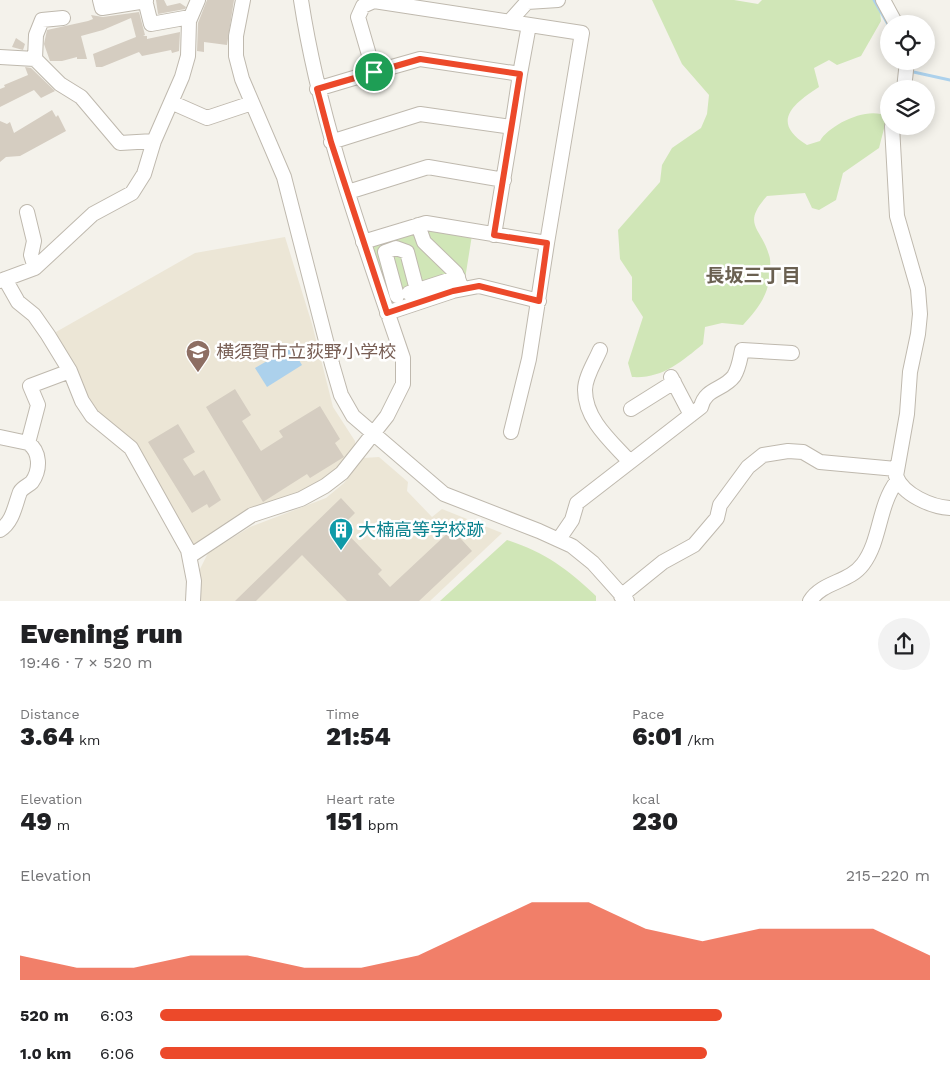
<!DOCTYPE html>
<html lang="en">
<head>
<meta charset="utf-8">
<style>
	:root { --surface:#fff; --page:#f2f2f2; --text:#202124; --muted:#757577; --accent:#ec492a }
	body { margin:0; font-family:"Work Sans","Noto Sans JP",sans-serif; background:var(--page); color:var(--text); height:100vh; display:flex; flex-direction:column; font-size:19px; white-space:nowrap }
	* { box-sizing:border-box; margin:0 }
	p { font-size:16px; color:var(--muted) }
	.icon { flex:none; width:28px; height:28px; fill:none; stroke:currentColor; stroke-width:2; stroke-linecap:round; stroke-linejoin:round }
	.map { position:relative; height:601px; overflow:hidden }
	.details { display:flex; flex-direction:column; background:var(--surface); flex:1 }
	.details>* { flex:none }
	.buttons { position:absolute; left:880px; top:15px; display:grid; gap:10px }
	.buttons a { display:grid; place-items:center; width:55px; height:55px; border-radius:50%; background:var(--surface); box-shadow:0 2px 12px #0003; font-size:25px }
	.pin { position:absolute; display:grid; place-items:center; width:42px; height:42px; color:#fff; margin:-21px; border:2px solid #fff; border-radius:50%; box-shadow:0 1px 5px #0007 }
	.round { display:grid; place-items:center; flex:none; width:52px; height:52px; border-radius:26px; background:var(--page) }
	.head { display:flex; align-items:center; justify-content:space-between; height:85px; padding:0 20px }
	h1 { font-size:28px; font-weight:800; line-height:38px }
	.metrics { display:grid; grid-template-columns:repeat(3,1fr); gap:8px; height:85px; padding:5px 20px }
	.metrics div { display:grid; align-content:center }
	.metrics b { font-size:25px; font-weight:800 }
	.metrics small { font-size:14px; font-weight:400 }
	.metrics p { font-size:14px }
	.chart { height:140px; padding:10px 20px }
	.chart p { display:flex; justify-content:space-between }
	.chart svg { width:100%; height:90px; margin-top:5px; fill:var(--accent); opacity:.7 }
	ul { padding:0 20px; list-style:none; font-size:16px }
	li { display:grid; grid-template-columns:80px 60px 1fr; align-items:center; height:38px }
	li i { height:12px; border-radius:6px; background:var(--accent) }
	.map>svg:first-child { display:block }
	.education { fill:#ece6d6 }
	.green { fill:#d0e6b7 }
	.water { fill:#acd1ec }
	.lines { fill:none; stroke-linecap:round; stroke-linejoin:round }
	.stream { stroke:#acd1ec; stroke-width:3 }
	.building { fill:#d5cdc1 }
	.minor-casing { stroke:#bfb9ae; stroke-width:16 }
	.minor { stroke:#fff; stroke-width:14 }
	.route-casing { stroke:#fff; stroke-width:10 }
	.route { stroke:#ec492a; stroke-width:6 }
	.labels { text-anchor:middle; stroke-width:5; stroke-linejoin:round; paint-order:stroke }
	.education-label { font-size:18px; fill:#785e54; stroke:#fff; text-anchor:start }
	.culture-label { font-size:18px; fill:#0d838f; stroke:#fff; text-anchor:start }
	.neighbourhood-label { font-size:19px; font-weight:bold; fill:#6a6051; stroke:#fff }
</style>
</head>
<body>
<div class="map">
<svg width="950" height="601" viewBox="0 0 950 601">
	<rect width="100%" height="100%" fill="#f4f2eb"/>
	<path class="education" d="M 285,237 L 312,324 L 333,407 L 355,441 L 355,446 L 330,478 L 197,547 L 187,545 L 130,446 L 82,401 L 56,332 L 195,253 Z
		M 379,457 L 408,482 L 407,491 L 432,517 L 442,509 L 502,533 L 430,601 L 200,601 L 200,569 L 208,553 L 250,527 L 326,498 L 344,483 L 363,458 Z"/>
	<path class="green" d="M 652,0 L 734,0 L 758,4 L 762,0 L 879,0 L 881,21 L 861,56 L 837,65 L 829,60 L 814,68 L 819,87 C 793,104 770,122 807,145 L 820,141 C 829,125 869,105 887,117 L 879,148 L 843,173 L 836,200 L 819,210 L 812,208 L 805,193 L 767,196 C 741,225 761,227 769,255 C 771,260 770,266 770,271 C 769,295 759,307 743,325 L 722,323 L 705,327 L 703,344 C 681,362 662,379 632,377 L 628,363 L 643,317 L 632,300 L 632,277 L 620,259 L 618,230 L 660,182 L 662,165 L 672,148 L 701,128 L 707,114 L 709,95 L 682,64 Z
		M 428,229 L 472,235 L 465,279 L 389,306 L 371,246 Z
		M 507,540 C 546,553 566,568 596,596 L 596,601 L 440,601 Z"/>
	<path class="water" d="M 291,347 L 302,365 L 267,387 L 255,368 Z"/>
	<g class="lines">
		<path class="stream" d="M 874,0 L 889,26
			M 899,61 L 901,69
			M 909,71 L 950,80"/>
	</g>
	<path class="building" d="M 156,0 L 164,0 L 167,6 L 180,3 L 186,7 L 185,9 L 158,14 Z
		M 207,0 L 234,0 L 227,45 L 204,42 L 204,52 L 197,51 L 198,23 Z
		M 139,12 L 145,35 L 143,36 L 147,36 L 147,39 L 180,32 L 179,51 L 172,53 L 171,50 L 142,56 L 139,52 L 102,67 L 96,67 L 93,54 L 136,37 L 131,18 L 103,30 L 81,36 L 87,59 L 77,59 L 77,57 L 62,61 L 50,61 L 44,44 L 47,30 L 88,21 L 93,19 L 91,15 L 103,17 Z
		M 16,38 L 25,44 L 23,50 L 12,47 Z
		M 25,67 L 31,68 L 55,91 L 41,98 L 34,90 L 0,107 L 0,89 L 5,87 L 4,85 L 28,75 Z
		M 52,110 L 56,117 L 58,115 L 66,131 L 20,156 L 6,157 L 0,162 L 0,121 L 7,124 L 10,122 L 14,133 Z
		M 235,389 L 251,415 L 242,421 L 261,451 L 283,437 L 279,431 L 320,406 L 340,439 L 335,443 L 344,457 L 310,478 L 307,474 L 263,502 L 206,407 Z
		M 178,424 L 195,452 L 183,459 L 194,476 L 204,470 L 221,500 L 209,508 L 207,504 L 192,513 L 148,442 Z
		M 341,498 L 355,513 L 341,527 L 382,570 L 378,574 L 390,587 L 452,529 L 472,551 L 419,601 L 347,601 L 302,555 L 256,601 L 235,601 Z"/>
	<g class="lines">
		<defs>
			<path id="minor" d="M 100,0 L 102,8 L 146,1
				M 145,0 L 151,24 L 190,17
				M 243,0 L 236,36 L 236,56 L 242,79 L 284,177 L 332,364 L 341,395 L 353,416 L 444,494 L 539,531 L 572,546 L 593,563 L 627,601
				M 883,0 L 896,24
				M 63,18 L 42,20 L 36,35 L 35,59 L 60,84 L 81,97 L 120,143 L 154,141
				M 509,22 L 527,2 L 558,0
				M 0,57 L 35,59
				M 374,72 L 420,59 L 520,74 L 529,25
				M 317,89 L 374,72 L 358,17 L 363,6 L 374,1 L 582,33 L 547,243 L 426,223 L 363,242
				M 904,89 L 907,61
				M 173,103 L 207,118 L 252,103
				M 892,126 L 897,216 L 918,289 L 920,314 L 918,334 L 910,372 L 907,414 L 896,476 C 903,495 932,507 950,508
				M 331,142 L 420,114 L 512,127 L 520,74
				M 348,192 L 428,167 L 504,180
				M 27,212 L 34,241 L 31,255 L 35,268
				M 418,225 L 424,242 L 456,273 L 462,289
				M 494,235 L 512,127
				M 5,279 L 18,302 L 34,315 L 48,335 L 70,371 L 82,401 L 92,416 L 131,448 L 188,550 L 194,581 L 193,601
				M 0,281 L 35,268 L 93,214 L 132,193 L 144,174 L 154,141 L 182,77 L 188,56 L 189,21 L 198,0
				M 409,293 L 458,277
				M 397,296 L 385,252 L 396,248 L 407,252 L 417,290
				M 387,313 L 453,291 L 479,286 L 539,301
				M 600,350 C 595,362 585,377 585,390 C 585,420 612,442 630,462
				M 671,377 L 691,415
				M 631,409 L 674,382
				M 511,432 L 529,359 L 547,243
				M 0,437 L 28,443
				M 0,530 C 13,522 15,505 20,492 C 23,487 28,486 32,482 C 41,469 40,451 28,443 L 38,405 L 30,386 L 70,371
				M 559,539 L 572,520 L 577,503 L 701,407 C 705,388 724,390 734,376 C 739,368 740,359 742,350 L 792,353
				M 190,556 L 252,515 L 301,499 L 325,486 L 342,473 L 387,416 L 403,384 L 403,358 C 363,240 320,124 301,0
				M 621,596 L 663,562 L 694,545 L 717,518 L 720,505 L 748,467 L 763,455 L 788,451 L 803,452 L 820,462 L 896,469
				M 810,601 C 823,581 849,583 863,564 C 881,540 878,506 897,481"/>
		</defs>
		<use href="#minor" class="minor-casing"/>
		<use href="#minor" class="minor"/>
	</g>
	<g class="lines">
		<defs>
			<path id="route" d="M 420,59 L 520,74 L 494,235 L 547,243 L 539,301 L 479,286 L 453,291 L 387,313 L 331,142 L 317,89 Z"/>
		</defs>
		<use href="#route" class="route-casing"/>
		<use href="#route" class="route"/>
	</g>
	<defs>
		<symbol id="school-pin" viewBox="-11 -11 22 30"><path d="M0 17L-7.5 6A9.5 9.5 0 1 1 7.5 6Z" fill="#8d6e63" stroke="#fff"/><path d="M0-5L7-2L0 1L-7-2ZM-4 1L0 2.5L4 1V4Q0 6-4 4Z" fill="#fff"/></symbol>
		<symbol id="building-pin" viewBox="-11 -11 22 30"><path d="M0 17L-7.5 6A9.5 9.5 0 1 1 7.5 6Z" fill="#0f9aa8" stroke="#fff"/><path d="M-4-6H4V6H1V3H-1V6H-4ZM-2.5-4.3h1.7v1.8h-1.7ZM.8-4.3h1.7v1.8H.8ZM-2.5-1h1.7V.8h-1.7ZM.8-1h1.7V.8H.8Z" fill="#fff"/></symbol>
	</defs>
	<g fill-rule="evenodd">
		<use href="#school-pin" x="184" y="338" width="28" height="38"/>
		<use href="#building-pin" x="327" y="516" width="28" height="38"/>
	</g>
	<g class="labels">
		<g class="education-label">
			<text x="216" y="358">横須賀市立荻野小学校</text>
		</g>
		<g class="culture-label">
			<text x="358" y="536">大楠高等学校跡</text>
		</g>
		<g class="neighbourhood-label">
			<text x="753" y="282">長坂三丁目</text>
		</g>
	</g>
</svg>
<div class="buttons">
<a><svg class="icon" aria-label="locate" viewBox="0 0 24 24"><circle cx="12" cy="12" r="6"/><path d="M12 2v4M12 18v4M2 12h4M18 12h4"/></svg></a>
<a><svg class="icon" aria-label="layers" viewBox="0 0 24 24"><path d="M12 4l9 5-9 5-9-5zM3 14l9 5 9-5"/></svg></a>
</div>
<div class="pin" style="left:374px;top:72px;background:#1e9e55"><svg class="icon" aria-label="arrive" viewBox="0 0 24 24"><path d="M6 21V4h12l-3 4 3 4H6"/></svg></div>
</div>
<section class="details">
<div class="head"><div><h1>Evening run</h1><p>19:46 · 7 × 520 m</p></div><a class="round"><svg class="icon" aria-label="share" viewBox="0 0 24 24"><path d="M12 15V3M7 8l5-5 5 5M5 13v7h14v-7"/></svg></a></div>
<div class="metrics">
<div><p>Distance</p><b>3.64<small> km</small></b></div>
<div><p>Time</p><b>21:54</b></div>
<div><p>Pace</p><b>6:01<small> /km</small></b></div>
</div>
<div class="metrics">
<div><p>Elevation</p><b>49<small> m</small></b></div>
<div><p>Heart rate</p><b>151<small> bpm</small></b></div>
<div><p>kcal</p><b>230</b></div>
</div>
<div class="chart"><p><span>Elevation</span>215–220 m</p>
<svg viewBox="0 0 160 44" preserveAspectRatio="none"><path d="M0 44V32L10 38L20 38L30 32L40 32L50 38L60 38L70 32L80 19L90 6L100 6L110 19L120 25L130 19L140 19L150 19L160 32V44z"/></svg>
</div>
<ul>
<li><b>520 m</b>6:03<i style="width:73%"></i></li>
<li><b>1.0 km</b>6:06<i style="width:71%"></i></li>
</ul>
</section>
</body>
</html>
